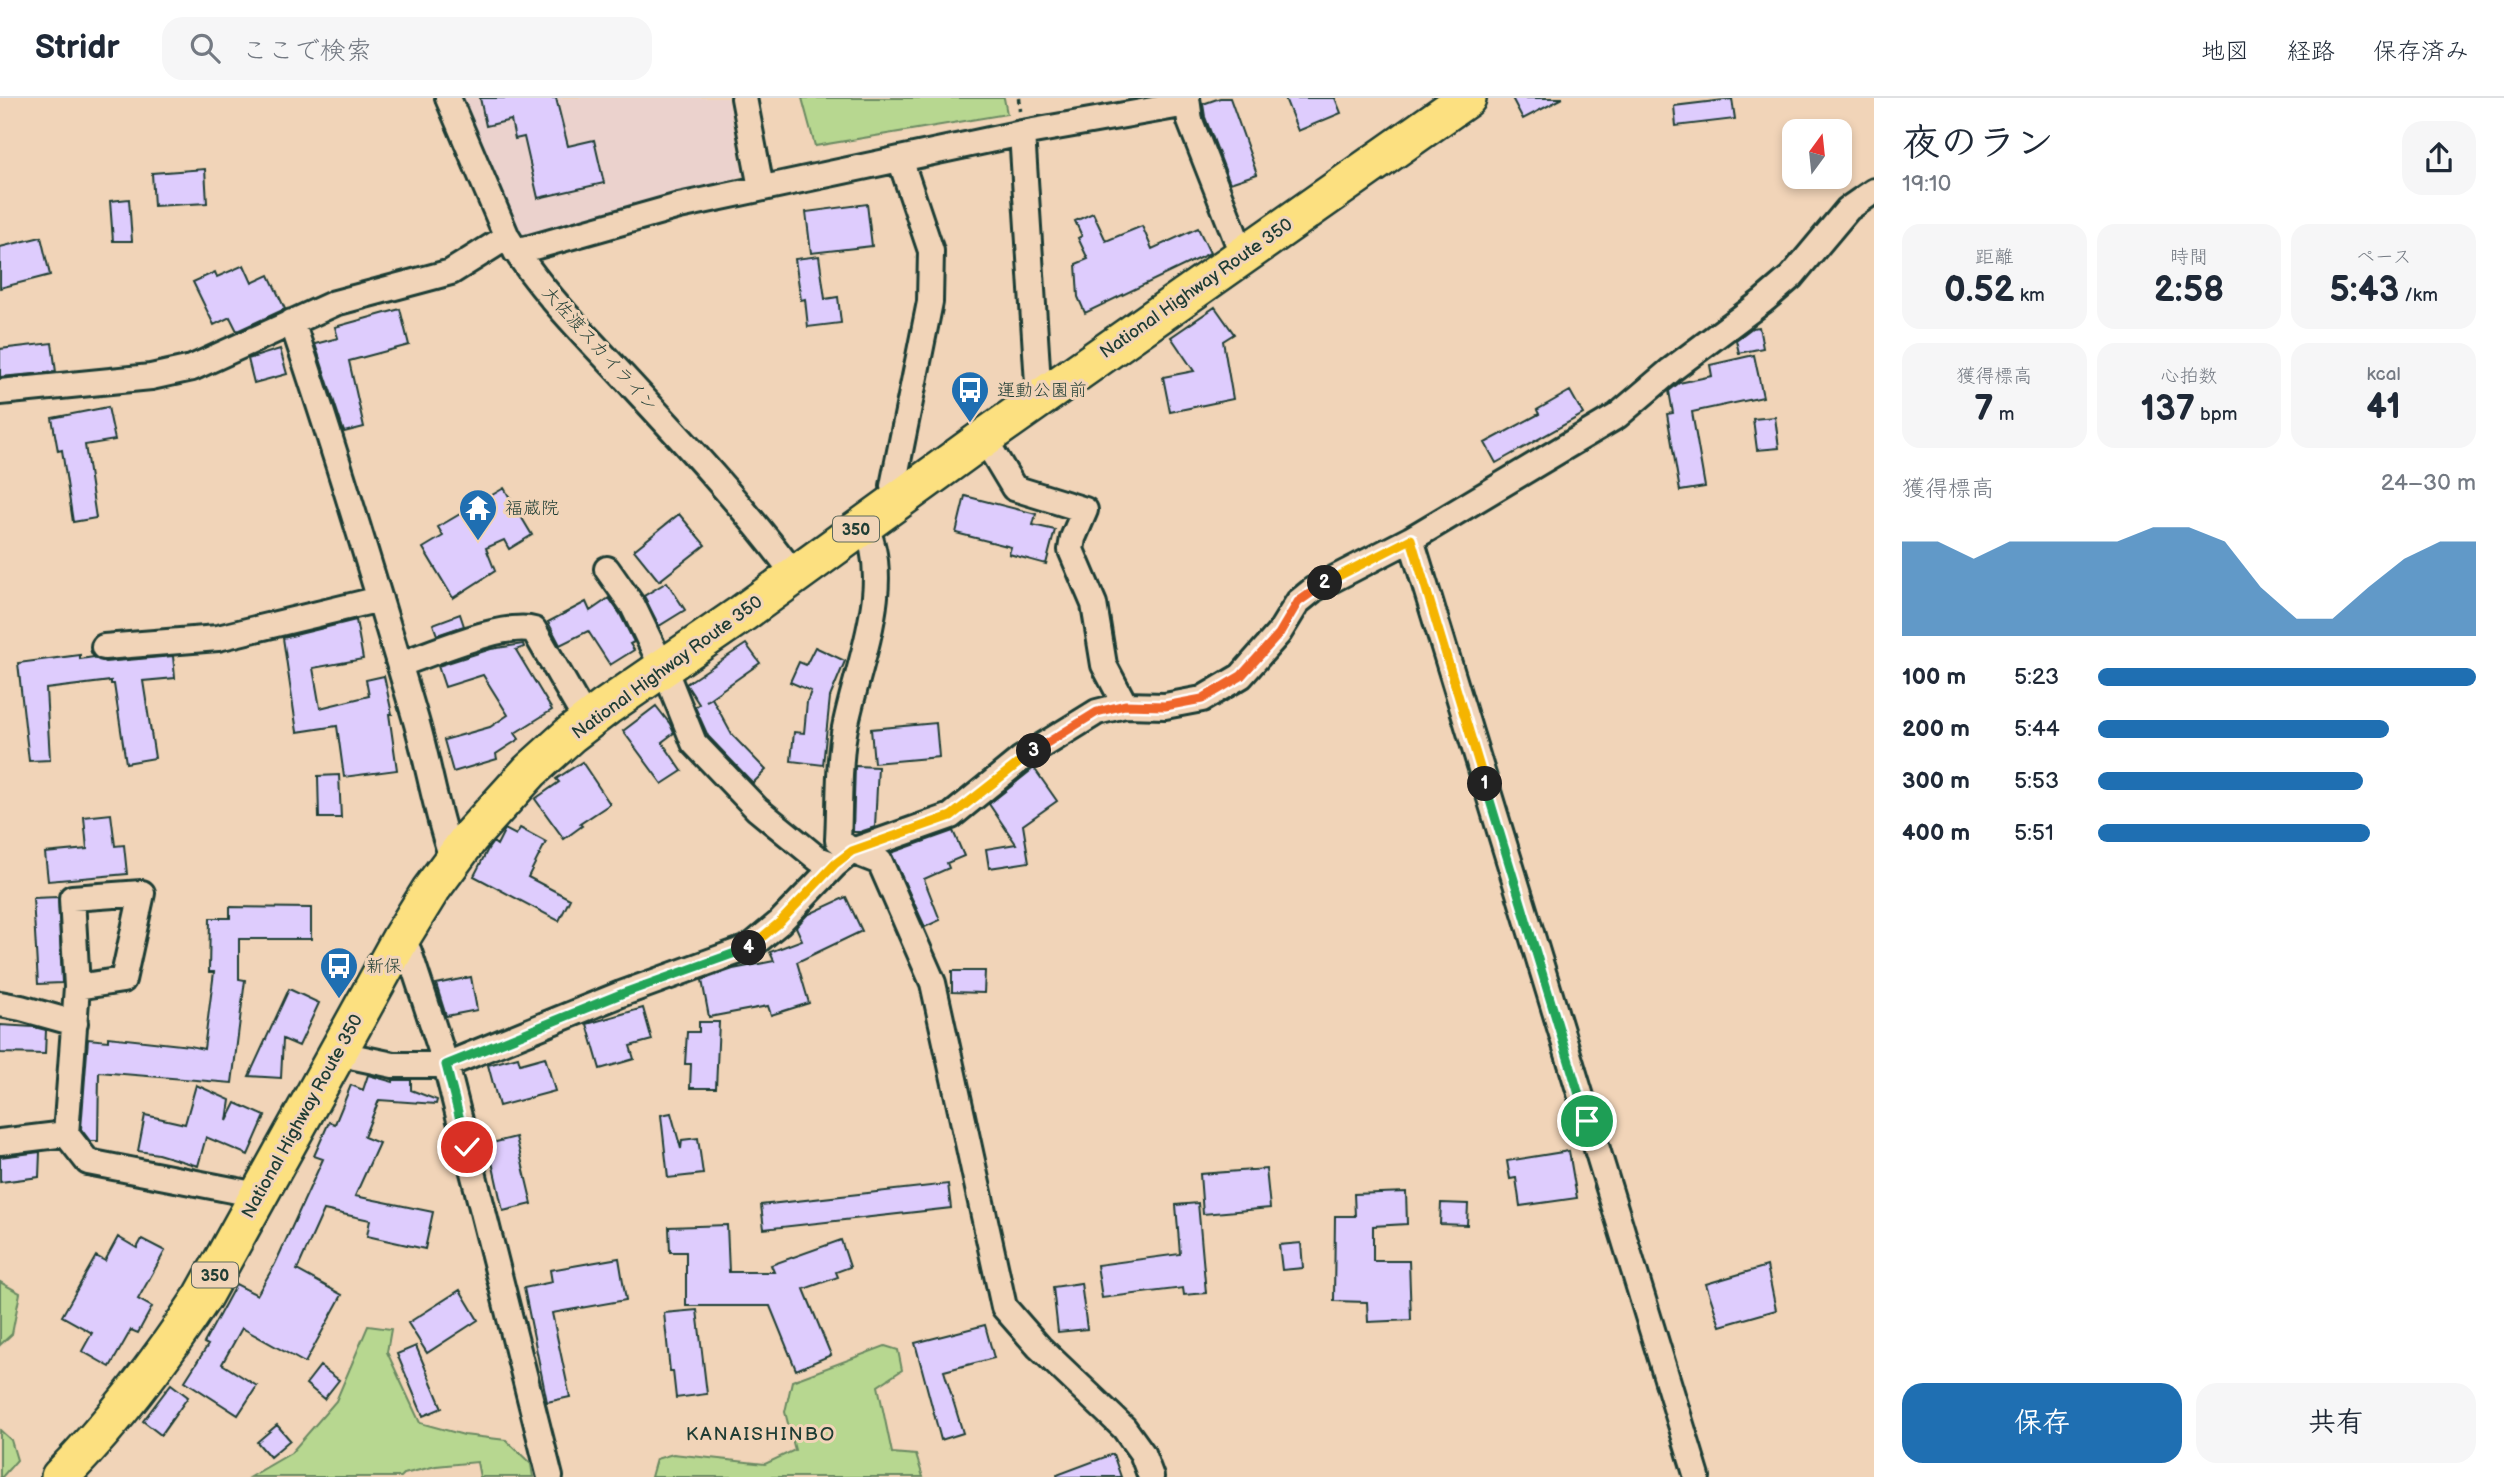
<!DOCTYPE html>
<html lang="ja">
<head>
<meta charset="utf-8">
<style>
	:root { --surface:#fff; --page:#f6f6f7; --text:#1f2937; --muted:#747a83; --line:#e0e1e3; --accent:#1f6fb2 }
	body { margin:0; font-family:"Balsamiq Sans","Klee One",sans-serif; background:var(--page); color:var(--text); height:100vh; display:flex; flex-direction:column; font-size:26px; white-space:nowrap }
	* { box-sizing:border-box; margin:0 }
	p { font-size:23px; color:var(--muted) }
	.icon { flex:none; width:38px; height:38px; fill:none; stroke:currentColor; stroke-width:2; stroke-linecap:round; stroke-linejoin:round }
	.map { position:relative; flex:1; overflow:hidden }
	.side { display:flex; flex-direction:column; background:var(--surface); width:630px }
	.side>* { flex:none }
	.needle { width:46px; rotate:15deg }
	.controls { position:absolute; left:1782px; top:21px; display:grid; gap:14px }
	.controls a { display:grid; place-items:center; width:70px; height:70px; border-radius:14px; background:var(--surface); box-shadow:0 4px 10px #0003; font-size:35px }
	.pin { position:absolute; display:grid; place-items:center; width:60px; height:60px; color:#fff; margin:-30px; border:4px solid #fff; border-radius:50%; box-shadow:0 2px 7px #0007 }
	.km { position:absolute; width:35px; height:35px; margin:-18px; border-radius:50%; background:#222; color:#fff; font-size:19px; line-height:35px; text-align:center }
	.round { display:grid; place-items:center; flex:none; width:74px; height:74px; border-radius:21px; background:var(--page) }
	.overview { display:flex; align-items:center; justify-content:space-between; height:119px; padding:0 28px }
	h1 { font-size:38px; font-weight:600; line-height:52px }
	.stats { display:grid; grid-template-columns:repeat(3,1fr); gap:10px; height:119px; padding:7px 28px }
	.stats div { display:grid; align-content:center; border-radius:18px; background:var(--page); text-align:center }
	.stats b { font-size:35px; font-weight:600 }
	.stats small { font-size:19px; font-weight:400 }
	.stats p { font-size:19px }
	.chart { height:196px; padding:14px 28px }
	.chart p { display:flex; justify-content:space-between }
	.chart svg { width:100%; height:126px; margin-top:7px; fill:var(--accent); opacity:.7 }
	.cta { display:flex; gap:14px; margin-top:auto; padding:14px 28px }
	.cta a { flex:1; height:80px; border-radius:21px; background:var(--accent); color:#fff; font-size:28px; font-weight:600; line-height:80px; text-align:center }
	.cta a+a { background:var(--page); color:var(--text) }
	ul { padding:0 28px; list-style:none; font-size:23px }
	li { display:grid; grid-template-columns:112px 84px 1fr; align-items:center; height:52px }
	li i { height:18px; border-radius:9px; background:var(--accent) }
	header { display:flex; align-items:center; gap:42px; box-sizing:border-box; height:98px; padding:0 35px; background:var(--surface); border-bottom:2px solid var(--line) }
	header strong { font-size:33px }
	nav { display:flex; gap:38px; margin-inline-start:auto; font-size:24px }
	.search { width:490px; height:63px; background:var(--page); display:flex; align-items:center; gap:18px; box-sizing:border-box; padding:0 24px; border-radius:21px; color:var(--muted); font-size:26px }
	main { display:flex; flex:1; min-height:0 }
	.map>svg:first-child { display:block }
	.built { fill:#ebd2cd }
	.green { fill:#b7d790; stroke:#6b8a62; stroke-width:2 }
	.building { fill:#deccfd; stroke:#1f3d34; stroke-width:2 }
	.lines { fill:none; stroke-linecap:round; stroke-linejoin:round }
	.minor-casing { stroke:#1f3d34; stroke-width:30 }
	.highway-casing { stroke:#1f3d34; stroke-width:42 }
	.path { stroke:#1f3d34; stroke-width:4.5; stroke-dasharray:5 5; stroke-linecap:butt }
	.minor { stroke:#f1d4b8; stroke-width:24 }
	.highway { stroke:#fce080; stroke-width:37 }
	.split-1-casing { stroke:#fff; stroke-width:14 }
	.split-2-casing { stroke:#fff; stroke-width:14 }
	.split-3-casing { stroke:#fff; stroke-width:14 }
	.split-4-casing { stroke:#fff; stroke-width:14 }
	.split-5-casing { stroke:#fff; stroke-width:14 }
	.split-1 { stroke:#22a559; stroke-width:9 }
	.split-2 { stroke:#f5b400; stroke-width:9 }
	.split-3 { stroke:#f0652b; stroke-width:9 }
	.split-4 { stroke:#f5b400; stroke-width:9 }
	.split-5 { stroke:#22a559; stroke-width:9 }
	.labels { text-anchor:middle; stroke-width:6; stroke-linejoin:round; paint-order:stroke }
	.shield { fill:#f1d4b8; stroke:#5e6a5c; stroke-width:2 }
	.shield-label { font-size:16px; font-weight:bold; fill:#1f3d34 }
	.street-label { font-size:18px; fill:#1f3d34; stroke:#f1d4b8 }
	.poi-label { font-size:18px; fill:#1f3d34; stroke:#f1d4b8; text-anchor:start }
	.neighbourhood-label { font-size:19px; letter-spacing:2px; fill:#1f3d34; stroke:#f1d4b8 }
</style>
</head>
<body>
<header>
<strong>Stridr</strong>
<div class="search"><svg class="icon" aria-label="search" viewBox="0 0 24 24"><circle cx="10" cy="10" r="6"/><path d="M15 15l6 6"/></svg>ここで検索</div>
<nav><a>地図</a><a>経路</a><a>保存済み</a></nav>
</header>
<main>
<div class="map">
<svg width="1874" height="1379" viewBox="0 0 1874 1379">
	<rect width="100%" height="100%" fill="#f1d4b8"/>
	<filter id="ink" filterUnits="userSpaceOnUse"><feTurbulence type="fractalNoise" baseFrequency=".0143" numOctaves="2"/><feDisplacementMap in="SourceGraphic" scale="14" xChannelSelector="R" yChannelSelector="G"/><feConvolveMatrix kernelMatrix="1 2 1 2 8 2 1 2 1" color-interpolation-filters="sRGB"/></filter>
	<g filter="url(#ink)">
		<path class="built" d="M 463,0 L 728,0 L 743,78 L 526,145 L 505,110 Z"/>
		<path class="green" d="M 802,0 L 1004,0 L 1007,16 L 815,48 Z
			M 0,1184 L 20,1195 L 12,1236 L 0,1247 Z
			M 368,1228 L 391,1231 L 387,1254 L 420,1325 L 464,1337 L 506,1342 L 531,1366 L 533,1379 L 480,1379 L 477,1364 L 436,1368 L 404,1376 L 401,1379 L 250,1379 L 291,1355 L 336,1303 Z
			M 885,1248 L 898,1252 L 902,1272 L 878,1288 L 892,1355 L 916,1357 L 923,1379 L 651,1379 L 656,1361 L 673,1356 L 765,1366 L 795,1352 L 785,1314 L 792,1283 Z
			M 0,1332 L 11,1342 L 17,1362 L 2,1379 L 0,1379 Z"/>
		<path class="building" d="M 480,0 L 556,0 L 568,48 L 594,42 L 604,85 L 538,100 L 524,39 L 515,41 L 511,22 L 486,28 Z
			M 1220,0 L 1230,0 L 1257,76 L 1230,85 L 1205,19 L 1203,6 Z
			M 1285,0 L 1335,0 L 1341,15 L 1298,33 Z
			M 1512,0 L 1563,0 L 1523,21 Z
			M 1732,1 L 1735,21 L 1676,28 L 1674,8 Z
			M 205,71 L 207,105 L 154,108 L 152,75 Z
			M 129,101 L 132,143 L 113,143 L 110,103 Z
			M 867,106 L 872,148 L 811,155 L 806,114 Z
			M 1093,115 L 1106,143 L 1142,128 L 1152,151 L 1198,130 L 1210,155 L 1085,215 L 1078,199 L 1076,166 L 1088,161 L 1078,140 L 1082,138 L 1075,123 Z
			M 41,139 L 50,177 L 0,190 L 0,149 Z
			M 819,158 L 825,201 L 838,199 L 841,225 L 808,229 L 805,201 L 801,202 L 795,161 Z
			M 244,167 L 252,185 L 269,177 L 285,211 L 237,233 L 230,219 L 214,227 L 193,184 L 215,174 L 217,179 Z
			M 1215,209 L 1234,236 L 1223,243 L 1233,301 L 1170,314 L 1163,279 L 1194,273 L 1171,239 Z
			M 400,211 L 409,247 L 349,263 L 364,329 L 344,334 L 315,246 L 338,240 L 335,229 Z
			M 1759,229 L 1763,250 L 1739,255 L 1736,242 L 1752,230 Z
			M 52,245 L 56,274 L 0,279 L 0,251 Z
			M 280,251 L 287,276 L 254,285 L 248,261 Z
			M 1754,257 L 1763,299 L 1692,314 L 1705,389 L 1680,393 L 1667,316 L 1673,315 L 1669,293 L 1679,285 L 1712,278 L 1710,267 Z
			M 1570,293 L 1583,316 L 1496,365 L 1485,345 L 1539,316 L 1537,312 Z
			M 108,309 L 115,342 L 85,347 L 96,420 L 73,424 L 62,352 L 58,353 L 52,320 Z
			M 1775,319 L 1779,350 L 1757,352 L 1753,321 Z
			M 504,390 L 532,437 L 509,451 L 504,442 L 486,450 L 495,473 L 453,500 L 423,450 L 443,438 L 438,429 Z
			M 965,398 L 1036,416 L 1033,427 L 1055,432 L 1046,466 L 1009,456 L 1011,449 L 956,435 Z
			M 679,416 L 705,447 L 659,483 L 634,452 Z
			M 667,484 L 685,512 L 659,528 L 644,498 Z
			M 609,500 L 620,516 L 634,544 L 630,546 L 634,552 L 610,567 L 588,533 L 560,547 L 548,524 L 586,504 L 590,513 Z
			M 460,516 L 464,528 L 437,537 L 433,526 Z
			M 356,522 L 363,561 L 313,570 L 320,610 L 369,598 L 366,582 L 384,578 L 392,616 L 389,616 L 397,672 L 344,679 L 337,628 L 297,634 L 283,540 Z
			M 523,546 L 524,549 L 516,552 L 552,612 L 515,635 L 519,641 L 496,656 L 497,661 L 453,674 L 444,642 L 490,629 L 508,617 L 483,577 L 445,589 L 438,568 L 491,551 Z
			M 746,546 L 760,565 L 706,603 L 712,600 L 732,637 L 766,672 L 753,685 L 708,638 L 695,609 L 699,606 L 686,586 Z
			M 815,549 L 845,563 L 830,599 L 823,667 L 791,663 L 794,634 L 804,635 L 807,604 L 811,593 L 790,584 L 799,564 L 806,567 Z
			M 80,557 L 80,561 L 94,559 L 105,564 L 173,558 L 175,580 L 143,583 L 155,660 L 126,665 L 114,586 L 111,586 L 111,583 L 46,591 L 50,662 L 29,663 L 18,565 Z
			M 656,608 L 670,626 L 674,635 L 662,644 L 682,673 L 662,686 L 623,633 Z
			M 936,625 L 939,659 L 874,665 L 871,631 Z
			M 582,664 L 610,706 L 580,726 L 582,728 L 564,741 L 535,701 L 559,684 L 556,681 Z
			M 855,668 L 878,669 L 875,729 L 860,734 L 853,734 Z
			M 1034,670 L 1057,703 L 1023,727 L 1029,764 L 989,770 L 986,751 L 1016,746 L 989,706 Z
			M 339,677 L 341,720 L 319,720 L 318,678 Z
			M 111,716 L 115,748 L 124,747 L 127,776 L 48,783 L 45,755 L 87,751 L 84,719 Z
			M 520,730 L 546,744 L 528,779 L 570,801 L 559,823 L 474,778 L 488,751 L 493,744 L 497,747 L 505,731 L 516,737 Z
			M 953,733 L 964,758 L 947,765 L 949,770 L 924,781 L 940,822 L 925,829 L 891,755 Z
			M 58,799 L 62,885 L 38,886 L 33,800 Z
			M 846,799 L 862,833 L 797,864 L 809,905 L 771,917 L 768,908 L 709,919 L 702,882 L 733,871 L 774,863 L 770,854 L 802,842 L 796,829 L 807,817 Z
			M 230,809 L 311,810 L 311,841 L 239,841 L 239,881 L 245,882 L 232,985 L 99,974 L 98,1043 L 90,1043 L 81,1031 L 88,941 L 108,943 L 108,939 L 190,948 L 204,951 L 214,874 L 209,874 L 210,820 L 230,820 Z
			M 952,873 L 985,873 L 984,895 L 952,894 Z
			M 471,879 L 477,912 L 446,918 L 436,886 Z
			M 289,891 L 319,905 L 299,948 L 283,941 L 281,980 L 249,978 Z
			M 643,910 L 652,942 L 630,948 L 634,961 L 600,971 L 587,926 Z
			M 699,924 L 719,924 L 716,990 L 690,990 L 691,966 L 685,966 L 687,934 L 699,934 Z
			M 0,927 L 34,929 L 46,932 L 45,956 L 0,955 Z
			M 518,959 L 520,966 L 545,959 L 555,993 L 499,1008 L 488,967 Z
			M 368,977 L 393,984 L 393,982 L 411,982 L 411,992 L 437,1002 L 436,1006 L 379,1002 L 364,1039 L 379,1045 L 355,1098 L 433,1114 L 425,1151 L 367,1138 L 370,1122 L 324,1112 L 297,1172 L 342,1197 L 305,1265 L 242,1230 L 222,1266 L 257,1288 L 238,1317 L 185,1283 L 208,1247 L 204,1245 L 236,1186 L 257,1197 L 275,1166 L 323,1061 L 314,1058 L 329,1024 L 335,1026 L 351,987 L 363,992 Z
			M 196,987 L 230,1002 L 227,1023 L 236,1005 L 265,1018 L 248,1057 L 206,1039 L 198,1068 L 158,1056 L 138,1053 L 145,1017 L 185,1026 Z
			M 671,1015 L 681,1051 L 682,1042 L 698,1040 L 703,1076 L 668,1080 L 661,1017 Z
			M 516,1039 L 532,1106 L 503,1113 L 488,1046 Z
			M 1569,1053 L 1577,1100 L 1520,1108 L 1516,1080 L 1510,1081 L 1507,1063 Z
			M 40,1054 L 39,1079 L 0,1084 L 0,1059 Z
			M 1266,1071 L 1270,1110 L 1203,1116 L 1200,1076 Z
			M 948,1086 L 951,1110 L 764,1131 L 761,1107 Z
			M 1406,1094 L 1407,1126 L 1373,1128 L 1373,1163 L 1409,1163 L 1411,1222 L 1368,1224 L 1367,1204 L 1334,1203 L 1335,1118 L 1355,1118 L 1354,1096 Z
			M 1198,1105 L 1206,1195 L 1184,1197 L 1183,1190 L 1102,1200 L 1097,1167 L 1180,1156 L 1176,1107 Z
			M 1441,1105 L 1468,1106 L 1467,1127 L 1440,1126 Z
			M 727,1127 L 729,1174 L 774,1174 L 771,1167 L 841,1142 L 850,1169 L 836,1174 L 838,1179 L 804,1191 L 831,1257 L 796,1272 L 770,1208 L 686,1208 L 686,1154 L 670,1154 L 669,1129 Z
			M 118,1139 L 137,1150 L 142,1141 L 165,1153 L 138,1201 L 152,1209 L 138,1235 L 131,1232 L 110,1269 L 82,1253 L 92,1235 L 62,1218 L 96,1158 L 105,1163 Z
			M 1301,1145 L 1303,1170 L 1282,1172 L 1279,1147 Z
			M 619,1160 L 626,1202 L 552,1215 L 570,1299 L 547,1304 L 524,1190 L 552,1184 L 550,1172 Z
			M 1767,1168 L 1776,1212 L 1720,1228 L 1706,1186 Z
			M 1081,1185 L 1087,1231 L 1058,1234 L 1053,1189 Z
			M 460,1192 L 478,1222 L 427,1255 L 408,1225 Z
			M 697,1212 L 707,1296 L 676,1300 L 673,1273 L 670,1273 L 664,1215 Z
			M 985,1227 L 994,1260 L 944,1273 L 963,1335 L 941,1342 L 915,1245 Z
			M 416,1248 L 442,1310 L 423,1318 L 397,1256 Z
			M 320,1268 L 339,1282 L 324,1301 L 306,1286 Z
			M 171,1286 L 188,1299 L 161,1337 L 143,1323 Z
			M 277,1327 L 290,1342 L 270,1359 L 257,1344 Z
			M 1113,1356 L 1121,1379 L 1058,1379 L 1057,1377 Z"/>
		<g class="lines">
			<defs>
				<path id="minor" d="M 448,0 L 507,139 C 538,190 582,234 623,278 C 682,342 742,406 794,476
					M 744,0 L 761,90
					M 1187,0 L 1190,23 L 1243,158
					M 1022,35 L 1039,301
					M 516,154 L 679,108 L 1022,35 L 1187,6
					M 292,224 C 336,355 376,487 415,619 C 429,666 436,717 453,762
					M 0,294 L 151,279 L 192,270 L 335,205 L 451,174 L 507,139
					M 984,340 L 1014,390 L 1085,412 L 1073,440 L 1071,452 L 1094,506 L 1104,567 L 1125,607
					M 898,402 L 893,388 L 930,204 L 931,153 L 900,61
					M 864,426 C 896,486 855,572 844,635 C 838,669 840,707 838,742 L 852,753 L 880,764 L 933,885 L 1004,1209 L 1039,1249 L 1124,1330 L 1142,1355 L 1151,1379
					M 1411,441 L 1697,1379
					M 607,471 L 633,508 L 670,585 L 694,645 L 757,711 L 818,761 L 835,767
					M 104,549 L 218,540 L 380,501
					M 400,566 C 431,556 505,523 534,532 L 587,624
					M 401,840 L 409,854 L 446,967 L 550,1379
					M 0,906 L 21,910 L 75,925
					M 338,953 L 355,959 L 393,967 L 446,967 L 621,896 L 750,849 L 779,825 L 835,767 L 852,753 L 951,718 L 1021,661 L 1097,614 L 1125,607 L 1165,608 L 1202,601 L 1241,578 L 1279,535 L 1298,504 L 1314,491 L 1411,441 L 1617,318 L 1671,272 L 1763,203 L 1791,179 L 1848,111 L 1874,93
					M 66,1036 L 77,889 L 72,800 L 142,795 L 123,882 L 77,889
					M 0,1044 L 66,1036 L 88,1064 L 258,1097"/>
				<path id="highway" d="M 60,1379 C 114,1324 161,1262 203,1198 L 401,840 L 430,793 L 470,739 L 530,673 L 571,636 L 606,609 L 743,515 L 984,340 L 1467,0"/>
			</defs>
			<use href="#minor" class="minor-casing"/>
			<use href="#highway" class="highway-casing"/>
			<path class="path" d="M 1019,0 L 1020,13"/>
			<use href="#minor" class="minor"/>
			<use href="#highway" class="highway"/>
		</g>
	</g>
	<g class="lines" filter="url(#ink)">
		<defs>
			<path id="split-1" d="M 1485,686 L 1587,1023"/>
			<path id="split-2" d="M 1325,485 L 1411,441 L 1485,686"/>
			<path id="split-3" d="M 1034,653 L 1097,614 L 1125,607 L 1165,608 L 1202,601 L 1241,578 L 1279,536 L 1298,504 L 1325,485"/>
			<path id="split-4" d="M 749,850 L 779,825 L 835,766 L 852,753 L 951,718 L 1034,653"/>
			<path id="split-5" d="M 467,1049 L 446,967 L 621,896 L 749,850"/>
		</defs>
		<use href="#split-1" class="split-1-casing"/>
		<use href="#split-2" class="split-2-casing"/>
		<use href="#split-3" class="split-3-casing"/>
		<use href="#split-4" class="split-4-casing"/>
		<use href="#split-5" class="split-5-casing"/>
		<use href="#split-1" class="split-1"/>
		<use href="#split-2" class="split-2"/>
		<use href="#split-3" class="split-3"/>
		<use href="#split-4" class="split-4"/>
		<use href="#split-5" class="split-5"/>
	</g>
	<defs>
		<symbol id="bus-pin" viewBox="-11 -11 22 30"><path d="M0 17L-7.5 6A9.5 9.5 0 1 1 7.5 6Z" fill="#1f6fb2" stroke="#f1d4b8"/><path d="M-5-6H5V4H4V6H2V4H-2V6H-4V4H-5ZM-3.5-4V0h7V-4ZM-3.5 1.2v1.5H-2V1.2ZM2 1.2v1.5H3.5V1.2Z" fill="#fff"/></symbol>
		<symbol id="temple-pin" viewBox="-11 -11 22 30"><path d="M0 17L-7.5 6A9.5 9.5 0 1 1 7.5 6Z" fill="#1f6fb2" stroke="#f1d4b8"/><path d="M0-6L5-2H3V0L6.5 2.5H4V6H1.5V3h-3V6H-4V2.5H-6.5L-3 0V-2H-5Z" fill="#fff"/></symbol>
	</defs>
	<g fill-rule="evenodd">
		<use href="#bus-pin" x="948" y="270" width="44" height="60"/>
		<use href="#temple-pin" x="456" y="388" width="44" height="60"/>
		<use href="#bus-pin" x="317" y="846" width="44" height="60"/>
	</g>
	<g class="labels">
		<g class="shield">
			<rect x="833" y="418.5" width="46" height="25" rx="5"/>
			<rect x="192" y="1164.5" width="46" height="25" rx="5"/>
		</g>
		<g class="shield-label">
			<text x="856" y="437">350</text>
			<text x="215" y="1183">350</text>
		</g>
		<g class="street-label">
			<text transform="translate(1196 190) rotate(-35)" y="6">National Highway Route 350</text>
			<text transform="translate(600 251) rotate(48)" y="6">大佐渡スカイライン</text>
			<text transform="translate(667 569) rotate(-36)" y="6">National Highway Route 350</text>
			<text transform="translate(302 1018) rotate(-61)" y="6">National Highway Route 350</text>
		</g>
		<g class="poi-label">
			<text x="997" y="298">運動公園前</text>
			<text x="505" y="416">福蔵院</text>
			<text x="366" y="874">新保</text>
		</g>
		<g class="neighbourhood-label">
			<text x="761" y="1342">KANAISHINBO</text>
		</g>
	</g>
</svg>
<div class="controls">
<a><svg class="needle" viewBox="-14 -14 28 28"><path d="M0-13l5 13h-10z" fill="#e53935"/><path d="M0 13l5-13h-10z" fill="#747a83"/></svg></a>
</div>
<div class="pin" style="left:1587px;top:1023px;background:#1e9e55"><svg class="icon" aria-label="arrive" viewBox="0 0 24 24"><path d="M6 21V4h12l-3 4 3 4H6"/></svg></div>
<div class="pin" style="left:467px;top:1049px;background:#d93025"><svg class="icon" aria-label="check" viewBox="0 0 24 24"><path d="M5 12l5 5 9-10"/></svg></div>
<b class="km" style="left:1485px;top:686px">1</b>
<b class="km" style="left:1325px;top:485px">2</b>
<b class="km" style="left:1034px;top:653px">3</b>
<b class="km" style="left:749px;top:850px">4</b>
</div>
<section class="side">
<div class="overview"><div><h1>夜のラン</h1><p>19:10</p></div><a class="round"><svg class="icon" aria-label="share" viewBox="0 0 24 24"><path d="M12 15V3M7 8l5-5 5 5M5 13v7h14v-7"/></svg></a></div>
<div class="stats">
<div><p>距離</p><b>0.52<small> km</small></b></div>
<div><p>時間</p><b>2:58</b></div>
<div><p>ペース</p><b>5:43<small> /km</small></b></div>
</div>
<div class="stats">
<div><p>獲得標高</p><b>7<small> m</small></b></div>
<div><p>心拍数</p><b>137<small> bpm</small></b></div>
<div><p>kcal</p><b>41</b></div>
</div>
<div class="chart"><p><span>獲得標高</span>24–30 m</p>
<svg viewBox="0 0 160 44" preserveAspectRatio="none"><path d="M0 44V11L10 11L20 17L30 11L40 11L50 11L60 11L70 6L80 6L90 11L100 27L110 38L120 38L130 27L140 17L150 11L160 11V44z"/></svg>
</div>
<ul>
<li><b>100 m</b>5:23<i style="width:100%"></i></li>
<li><b>200 m</b>5:44<i style="width:77%"></i></li>
<li><b>300 m</b>5:53<i style="width:70%"></i></li>
<li><b>400 m</b>5:51<i style="width:72%"></i></li>
</ul>
<div class="cta"><a>保存</a><a>共有</a></div>
</section>
</main>
</body>
</html>
